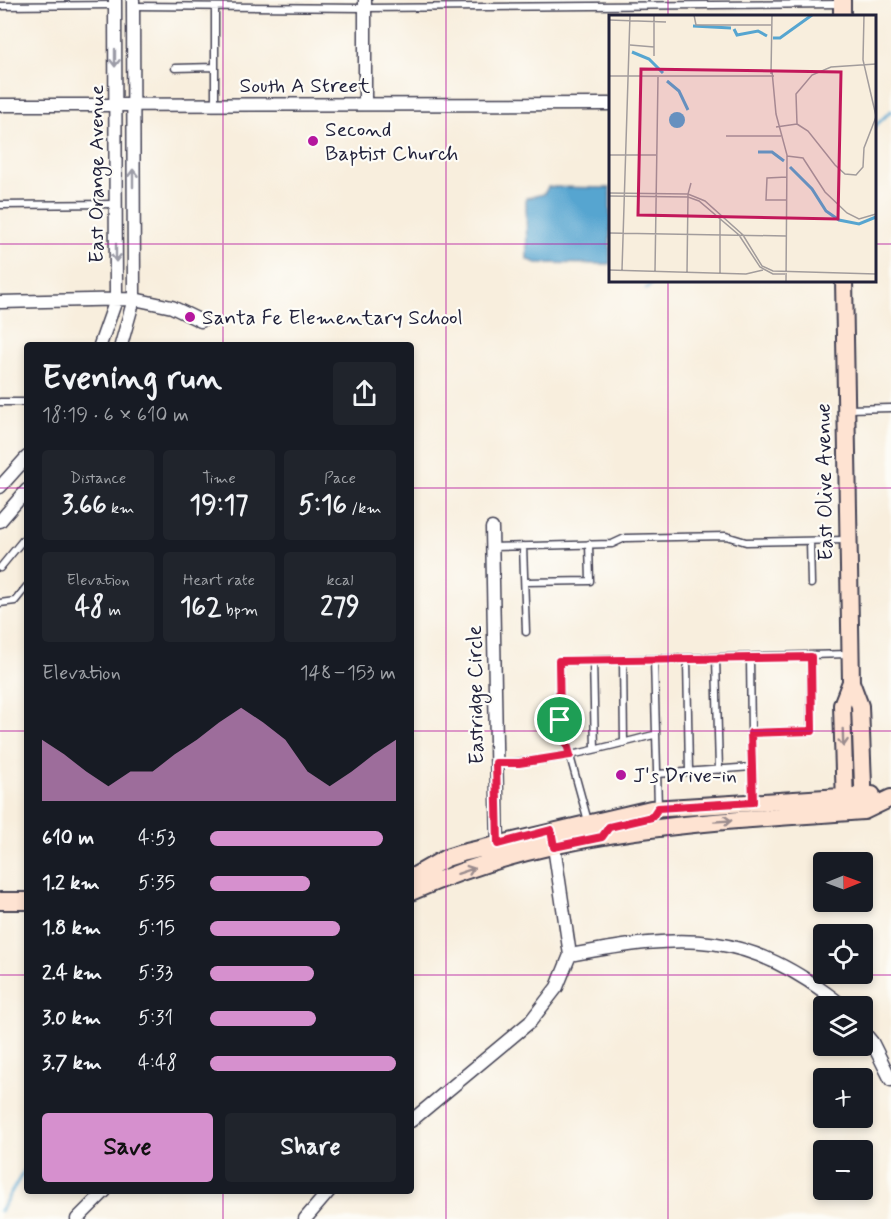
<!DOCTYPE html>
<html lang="en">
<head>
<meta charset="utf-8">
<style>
	:root { --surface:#171b24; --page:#20242c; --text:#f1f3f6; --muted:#9ea1a6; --accent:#d690ce }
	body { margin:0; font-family:Mynerve,sans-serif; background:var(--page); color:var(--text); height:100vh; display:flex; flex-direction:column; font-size:22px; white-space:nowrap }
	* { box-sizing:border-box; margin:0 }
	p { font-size:20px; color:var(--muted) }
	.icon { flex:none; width:33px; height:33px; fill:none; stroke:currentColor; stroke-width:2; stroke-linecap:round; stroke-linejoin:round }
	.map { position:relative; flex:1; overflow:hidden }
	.panel { position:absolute; left:24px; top:342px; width:390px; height:852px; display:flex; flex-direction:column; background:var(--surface); border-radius:6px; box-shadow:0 3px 9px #0003 }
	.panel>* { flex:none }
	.needle { width:39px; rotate:89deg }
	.buttons { position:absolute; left:813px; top:852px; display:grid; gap:12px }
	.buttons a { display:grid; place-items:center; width:60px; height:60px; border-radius:6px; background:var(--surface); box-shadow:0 3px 9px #0003; font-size:30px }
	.pin { position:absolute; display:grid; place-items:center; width:51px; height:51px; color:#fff; margin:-26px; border:3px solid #fff; border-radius:50%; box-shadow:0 2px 6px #0007 }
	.round { display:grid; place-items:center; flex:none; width:63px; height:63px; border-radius:6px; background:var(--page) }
	.summary { display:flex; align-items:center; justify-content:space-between; height:102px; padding:0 18px }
	h1 { font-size:33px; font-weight:800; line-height:45px }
	.metrics { display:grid; grid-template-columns:repeat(3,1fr); gap:9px; height:102px; padding:6px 18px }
	.metrics div { display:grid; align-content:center; border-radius:6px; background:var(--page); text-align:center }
	.metrics b { font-size:26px; font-weight:800 }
	.metrics small { font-size:16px; font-weight:400 }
	.metrics p { font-size:16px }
	.chart { height:168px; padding:12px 18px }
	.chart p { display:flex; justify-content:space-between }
	.chart svg { width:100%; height:108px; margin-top:6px; fill:var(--accent); opacity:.7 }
	.primary-button { display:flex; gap:12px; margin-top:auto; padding:12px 18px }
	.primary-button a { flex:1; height:69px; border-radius:6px; background:var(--accent); color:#111; font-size:24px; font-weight:800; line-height:69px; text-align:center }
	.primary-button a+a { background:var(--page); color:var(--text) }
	ul { padding:0 18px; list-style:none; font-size:20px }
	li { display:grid; grid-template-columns:96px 72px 1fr; align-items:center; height:45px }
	li i { height:15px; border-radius:8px; background:var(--accent) }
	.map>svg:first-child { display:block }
	.water { fill:#56a5d0; stroke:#3c6486; stroke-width:1.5 }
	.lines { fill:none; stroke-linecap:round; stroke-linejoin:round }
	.stream { stroke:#56a5d0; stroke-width:3 }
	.service-casing { stroke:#424153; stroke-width:9 }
	.minor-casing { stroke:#424153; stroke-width:15 }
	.secondary-casing { stroke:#424153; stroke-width:20 }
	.service { stroke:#fff; stroke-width:6 }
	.minor { stroke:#fff; stroke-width:12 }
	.secondary { stroke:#fee3d2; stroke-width:16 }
	.oneway { stroke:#9c9ca7 }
	.oneway2 { stroke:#9b8c8e }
	.route-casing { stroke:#fff; stroke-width:12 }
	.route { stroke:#e11d48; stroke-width:8 }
	.grid { fill:none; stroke:#b5179e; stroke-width:1.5; stroke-opacity:0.55 }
	.poi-dot { fill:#b5179e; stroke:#fdfcf7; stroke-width:2 }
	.labels { text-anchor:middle; stroke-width:4.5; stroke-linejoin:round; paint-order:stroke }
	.street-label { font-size:21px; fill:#22223b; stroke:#fdfcf7 }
	.poi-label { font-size:21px; fill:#22223b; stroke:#fdfcf7; text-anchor:start }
	.inset-river { fill:none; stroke:#56a5d0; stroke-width:3 }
	.inset-road { fill:none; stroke:#a29c9c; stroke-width:1.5 }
	.view { fill:#c2185b; fill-opacity:0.15; stroke:#c2185b; stroke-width:3 }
	.inset-edge { fill:none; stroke:#22223b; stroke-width:3 }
</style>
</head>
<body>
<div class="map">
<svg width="891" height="1219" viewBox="0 0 891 1219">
	<rect width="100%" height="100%" fill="#fdfcf7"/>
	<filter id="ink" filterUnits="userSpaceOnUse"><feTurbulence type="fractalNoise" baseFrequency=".0167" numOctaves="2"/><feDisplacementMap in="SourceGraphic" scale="12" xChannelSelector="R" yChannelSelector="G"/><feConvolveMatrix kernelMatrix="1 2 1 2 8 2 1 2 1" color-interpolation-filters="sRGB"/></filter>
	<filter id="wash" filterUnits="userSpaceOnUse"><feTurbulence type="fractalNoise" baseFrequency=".008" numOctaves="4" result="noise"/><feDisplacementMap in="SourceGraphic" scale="24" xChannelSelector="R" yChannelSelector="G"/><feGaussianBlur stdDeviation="1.35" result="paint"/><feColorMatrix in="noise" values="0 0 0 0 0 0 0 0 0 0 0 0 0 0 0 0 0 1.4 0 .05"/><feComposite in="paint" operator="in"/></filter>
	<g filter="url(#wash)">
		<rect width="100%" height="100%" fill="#f8eedd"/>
		<path class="water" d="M 548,187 L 610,188 L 610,264 L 536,263 L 527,259 L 526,198 L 544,194 Z"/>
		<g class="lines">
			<path class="stream" d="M 874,127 L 891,111
				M 646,289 L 656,280
				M 0,1211 L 27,1166"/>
		</g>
	</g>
	<g filter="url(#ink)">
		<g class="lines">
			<defs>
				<path id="service" d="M 0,6 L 115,5
					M 133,6 L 365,8 L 841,4
					M 215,7 L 215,104
					M 175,68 L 215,67
					M 0,205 L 116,204
					M 0,402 L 27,402
					M 847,409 L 891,408
					M 810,541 L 811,584
					M 523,546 L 526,632
					M 492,547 L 612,544 L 625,538 L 726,536 L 746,542 L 846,540
					M 0,568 L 27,535
					M 525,582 L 590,581 L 589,544
					M 0,603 L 15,601 L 27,586
					M 716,658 L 719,770
					M 750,658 L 751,733
					M 654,659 L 658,807
					M 687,659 L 689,772
					M 593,660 L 595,749
					M 623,660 L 624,743
					M 496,763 C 550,763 602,748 654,735
					M 657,774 L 752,767
					M 753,802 L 751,733 L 811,731 L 811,657
					M 588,821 L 560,720 L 559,661 L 850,654"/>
				<path id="minor" d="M 365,0 L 365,104
					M 0,105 L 610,104
					M 0,302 L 134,299 L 172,307 L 201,321
					M 100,345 L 116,300 L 115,0
					M 121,345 L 134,299 L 133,0
					M 0,487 L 27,457
					M 0,521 L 27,490
					M 492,528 L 498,851
					M 570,955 C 686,933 746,929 843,1006
					M 862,1030 L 872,1042 L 891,1080
					M 411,1121 L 530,1022 L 557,987 L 570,955 L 553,840
					M 77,1219 L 105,1191
					M 305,1219 L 329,1191"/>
				<path id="secondary" d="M 842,16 L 842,0
					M 844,280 L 851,682 L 860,706 L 864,811
					M 845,805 L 842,705 L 851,682
					M 411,878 L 446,858 L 462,853 L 651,809 L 872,795
					M 411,892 C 555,827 710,822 864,811 L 891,798
					M 0,901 L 27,901"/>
			</defs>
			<use href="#service" class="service-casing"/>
			<use href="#minor" class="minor-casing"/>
			<use href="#secondary" class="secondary-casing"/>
			<use href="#service" class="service"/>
			<use href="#minor" class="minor"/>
			<use href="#secondary" class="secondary"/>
		</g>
		<defs><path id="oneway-shaft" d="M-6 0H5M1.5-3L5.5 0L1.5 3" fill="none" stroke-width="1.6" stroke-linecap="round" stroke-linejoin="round" transform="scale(1.5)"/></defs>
		<g class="oneway">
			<use href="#oneway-shaft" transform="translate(115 58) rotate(90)"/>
			<use href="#oneway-shaft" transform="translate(133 178) rotate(-90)"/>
			<use href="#oneway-shaft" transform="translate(116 253) rotate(90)"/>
		</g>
		<g class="oneway2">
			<use href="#oneway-shaft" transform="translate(843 738) rotate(88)"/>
			<use href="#oneway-shaft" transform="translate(723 821) rotate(-4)"/>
			<use href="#oneway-shaft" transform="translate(466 871) rotate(-18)"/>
		</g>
	</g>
	<g class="lines" filter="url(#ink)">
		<defs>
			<path id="route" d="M 811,657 L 812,731 L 751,733 L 753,802 L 658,808 L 652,817 L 609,827 L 602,837 L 554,847 L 551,830 L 498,844 L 496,763 L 519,763 L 570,755 L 560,720 L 559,661 Z"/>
		</defs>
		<use href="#route" class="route-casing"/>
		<use href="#route" class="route"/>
	</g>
	<path class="grid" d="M 223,0 L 223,345M 446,0 L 446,1219M 668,0 L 668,16M 0,244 L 610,244M 874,244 L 891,244M 668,280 L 668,1219M 0,488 L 27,488M 411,488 L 891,488M 0,731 L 27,731M 411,731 L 891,731M 0,975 L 27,975M 411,975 L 891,975M 223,1191 L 223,1219"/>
	<g class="poi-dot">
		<circle cx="313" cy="141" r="6"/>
		<circle cx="190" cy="317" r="6"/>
		<circle cx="621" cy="775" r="6"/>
	</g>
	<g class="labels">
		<g class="street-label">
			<text x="305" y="92">South A Street</text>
			<text transform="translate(96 174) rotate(-90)" y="7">East Orange Avenue</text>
			<text transform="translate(824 482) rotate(-91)" y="7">East Olive Avenue</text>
			<text transform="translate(475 695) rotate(-91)" y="7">Eastridge Circle</text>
		</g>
		<g class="poi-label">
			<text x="325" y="136">Second<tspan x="325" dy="24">Baptist Church</tspan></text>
			<text x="202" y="324">Santa Fe Elementary School</text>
			<text x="633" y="782">J's Drive-in</text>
		</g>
	</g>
	<g transform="translate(609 15)">
		<rect width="267" height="267" fill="#f8eedd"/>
		<path d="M60 105a8 8 0 1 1 16 0a8 8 0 1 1-16 0Z" fill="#56a5d0"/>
		<path class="inset-river" d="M 84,11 L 122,13M 125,14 L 128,20 L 149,16 L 158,21M 164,23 L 171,23 L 203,0M 23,37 L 40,44 L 54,58M 58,66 L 70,76 L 79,95M 149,137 L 163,137 L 175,146M 181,152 L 203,174 L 217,196 L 230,205 L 250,209 L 267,202"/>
		<path class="inset-road" d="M 85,0 L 87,10 L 162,10M 255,0 L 254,45 L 267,101M 0,5 L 57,7M 21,30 L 45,32M 45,41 L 45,0M 163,56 L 167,99 L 178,140 L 177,267M 162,59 L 163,0M 0,61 L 165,61M 188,109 L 199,116 L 226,150 L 236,159 L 247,160 L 254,152 L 255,133 L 267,102M 188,109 L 187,79 L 203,60 L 222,52 L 267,49M 167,112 L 188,109M 117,121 L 172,121M 0,140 L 47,140M 178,141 L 194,143 L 216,177 L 238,198 L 250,204 L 267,199M 0,178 L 79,179 L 96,186 L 134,220 L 153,251 L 164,256 L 267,259M 0,181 L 79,182 L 90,186 L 130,220 L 151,252 L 164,259 L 176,259M 177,185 L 157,185 L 158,163 L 178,162M 0,218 L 177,221M 0,255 L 137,259 L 154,255M 13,255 L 21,0M 46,256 L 49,62M 78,258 L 79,179 L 82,168M 111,258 L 111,204"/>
		<path class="view" d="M 32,54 L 232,57 L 229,204 L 29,200 Z"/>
		<rect width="267" height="267" class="inset-edge"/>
	</g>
</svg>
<div class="buttons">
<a><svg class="needle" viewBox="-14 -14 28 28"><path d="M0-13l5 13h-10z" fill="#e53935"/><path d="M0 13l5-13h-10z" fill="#9ea1a6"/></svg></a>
<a><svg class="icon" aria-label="locate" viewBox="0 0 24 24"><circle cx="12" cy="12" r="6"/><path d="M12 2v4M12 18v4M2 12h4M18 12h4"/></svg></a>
<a><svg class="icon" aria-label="layers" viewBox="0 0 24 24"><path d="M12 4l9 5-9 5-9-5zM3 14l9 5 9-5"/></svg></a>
<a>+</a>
<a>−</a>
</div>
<div class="pin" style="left:560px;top:720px;background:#1e9e55"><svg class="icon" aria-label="arrive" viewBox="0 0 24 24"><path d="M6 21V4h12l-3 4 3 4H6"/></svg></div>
<section class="panel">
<div class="summary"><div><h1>Evening run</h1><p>18:19 · 6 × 610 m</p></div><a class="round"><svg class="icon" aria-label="share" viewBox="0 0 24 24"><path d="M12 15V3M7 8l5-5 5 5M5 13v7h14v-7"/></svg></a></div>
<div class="metrics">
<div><p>Distance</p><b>3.66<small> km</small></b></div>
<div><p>Time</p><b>19:17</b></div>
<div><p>Pace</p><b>5:16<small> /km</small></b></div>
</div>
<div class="metrics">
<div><p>Elevation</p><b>48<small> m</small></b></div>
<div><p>Heart rate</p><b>162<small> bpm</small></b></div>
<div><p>kcal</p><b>279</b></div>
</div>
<div class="chart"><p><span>Elevation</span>148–153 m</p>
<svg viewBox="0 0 160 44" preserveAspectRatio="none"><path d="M0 44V19L10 25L20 32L30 38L40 32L50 32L60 25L70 19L80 12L90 6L100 12L110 19L120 32L130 38L140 32L150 25L160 19V44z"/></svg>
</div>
<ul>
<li><b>610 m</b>4:53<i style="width:93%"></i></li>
<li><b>1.2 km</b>5:35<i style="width:54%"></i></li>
<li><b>1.8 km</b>5:15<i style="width:70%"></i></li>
<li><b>2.4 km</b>5:33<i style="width:56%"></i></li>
<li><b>3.0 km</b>5:31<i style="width:57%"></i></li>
<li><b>3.7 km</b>4:48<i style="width:100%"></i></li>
</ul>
<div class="primary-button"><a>Save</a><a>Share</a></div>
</section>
</div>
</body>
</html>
